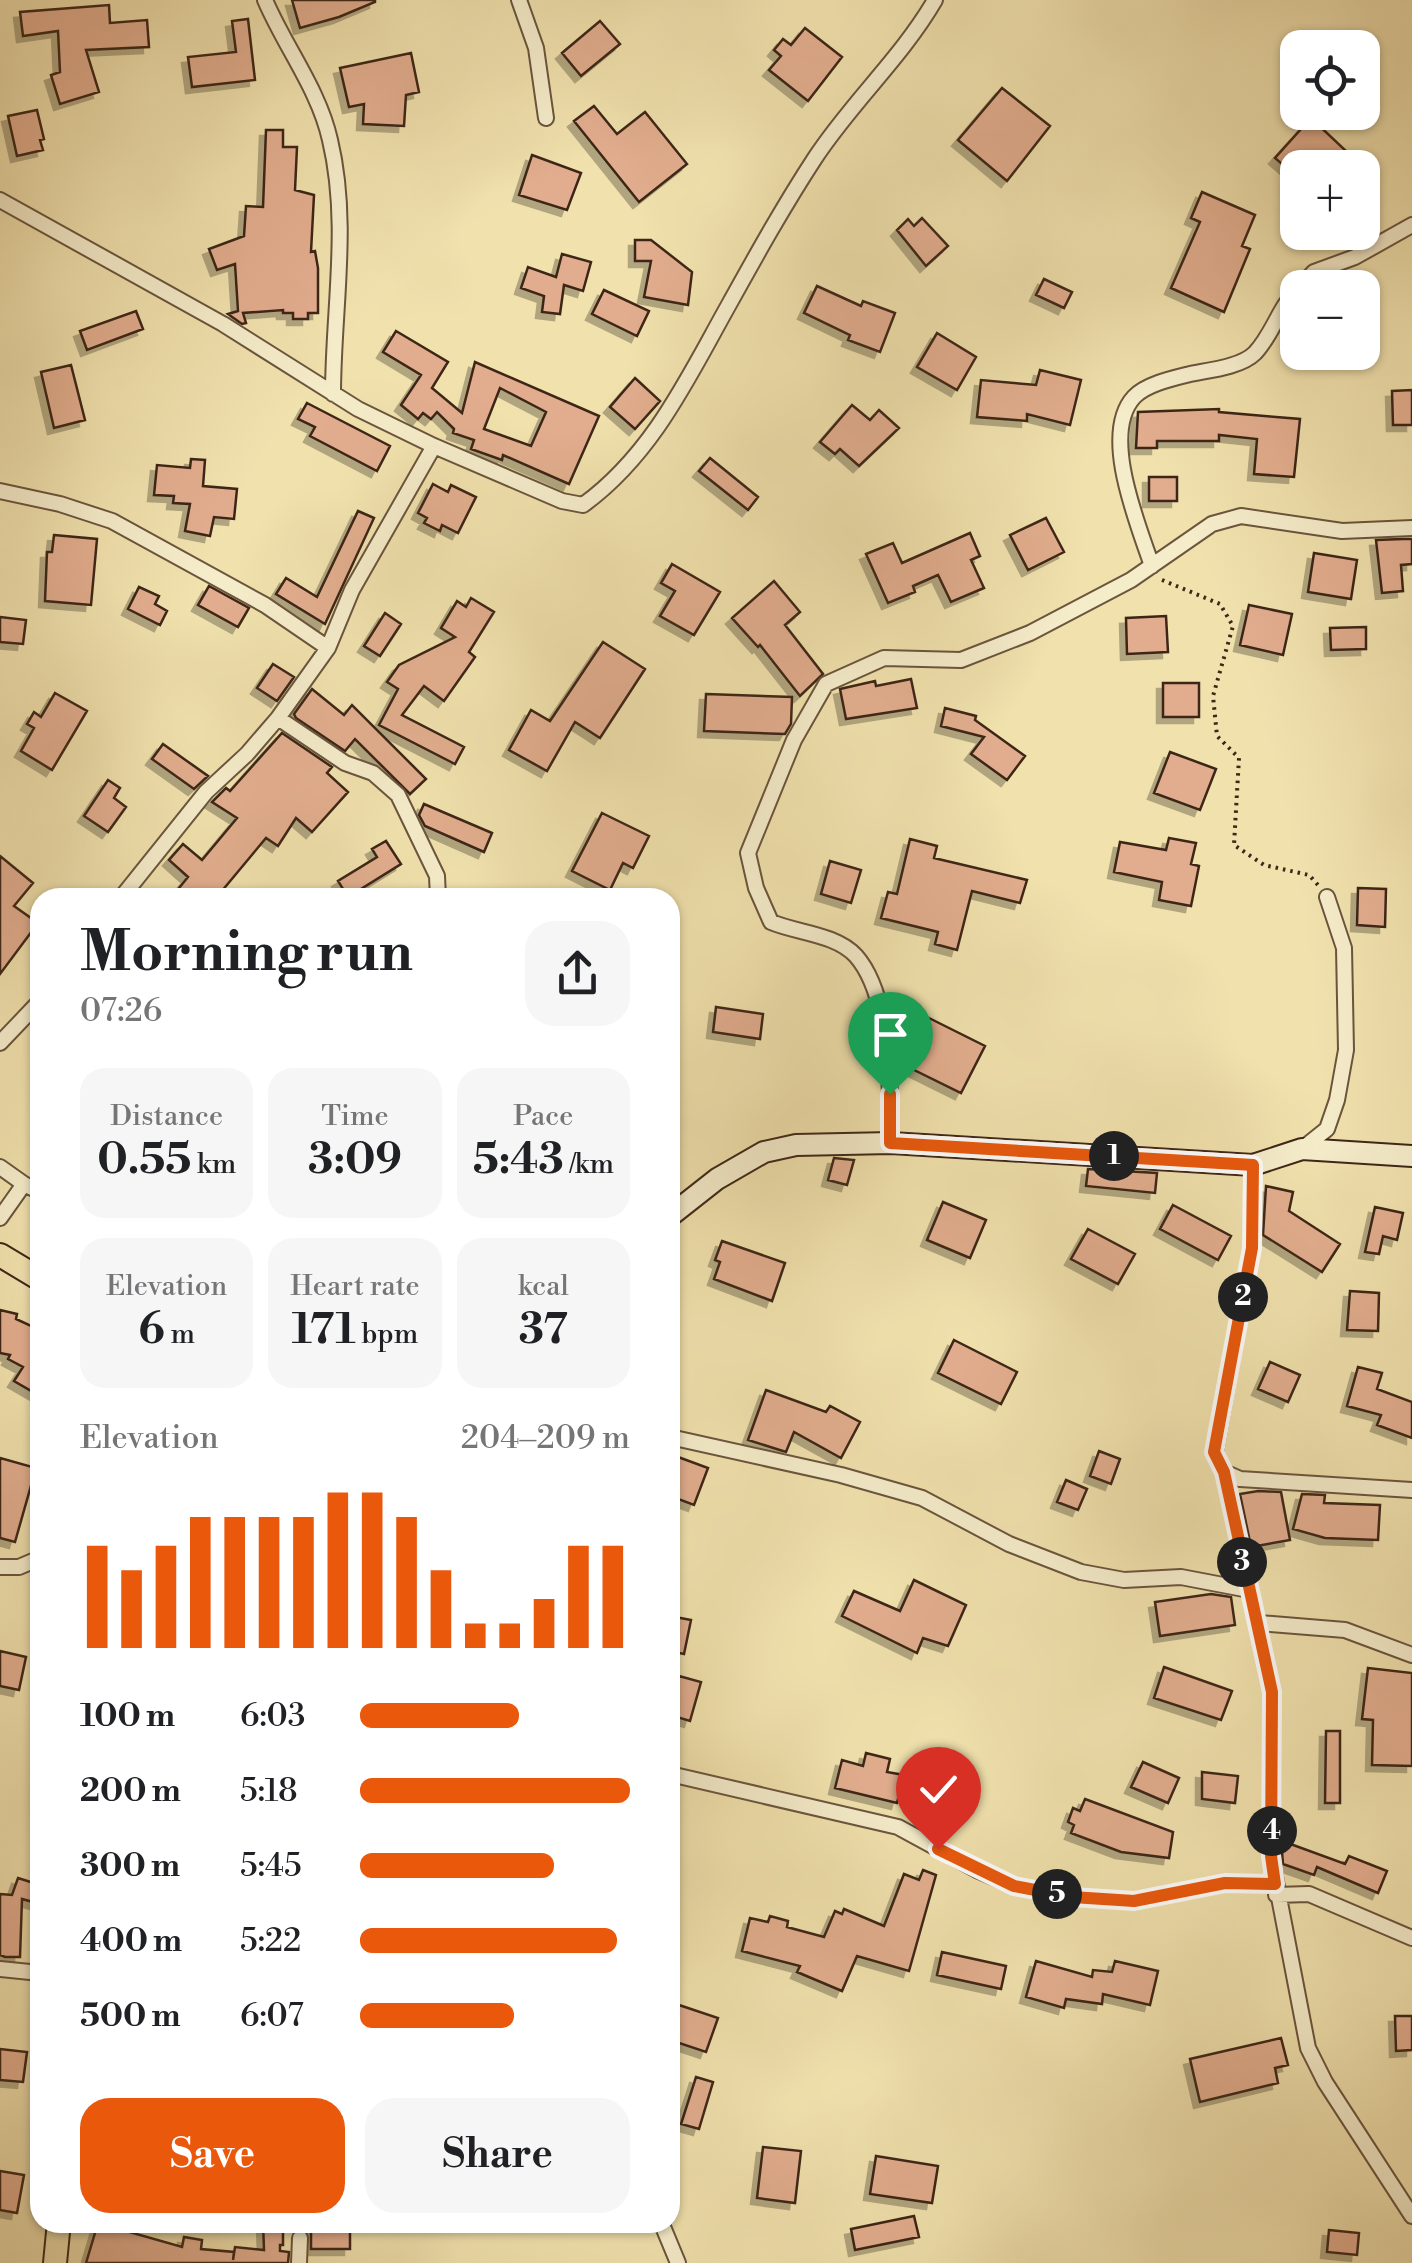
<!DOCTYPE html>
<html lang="en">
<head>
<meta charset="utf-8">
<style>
	:root { --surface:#fff; --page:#f6f6f6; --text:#202124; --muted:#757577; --accent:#ea580c }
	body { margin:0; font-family:"Libre Bodoni",serif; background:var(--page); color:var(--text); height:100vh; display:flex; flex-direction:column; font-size:38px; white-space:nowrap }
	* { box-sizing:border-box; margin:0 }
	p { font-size:32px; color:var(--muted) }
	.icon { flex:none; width:55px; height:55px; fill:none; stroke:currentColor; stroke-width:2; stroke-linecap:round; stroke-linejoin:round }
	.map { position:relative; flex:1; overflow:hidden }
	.sheet { position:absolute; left:30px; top:888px; width:650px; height:1345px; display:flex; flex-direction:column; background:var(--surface); border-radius:30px; box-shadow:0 2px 8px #0004 }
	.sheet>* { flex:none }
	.buttons { position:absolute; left:1280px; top:30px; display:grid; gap:20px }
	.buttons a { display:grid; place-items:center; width:100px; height:100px; border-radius:20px; background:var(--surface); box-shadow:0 2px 8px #0004; font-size:50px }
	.pin { position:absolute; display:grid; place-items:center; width:85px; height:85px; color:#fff; margin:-102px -42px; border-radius:50% 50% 50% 0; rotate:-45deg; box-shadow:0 0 10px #0007 }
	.pin .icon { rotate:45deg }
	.km { position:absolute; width:50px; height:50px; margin:-25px; border-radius:50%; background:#222; color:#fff; font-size:28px; line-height:50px; text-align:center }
	.round { display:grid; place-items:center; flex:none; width:105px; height:105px; border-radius:30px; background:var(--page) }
	.headline { display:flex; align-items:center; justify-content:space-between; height:170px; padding:0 50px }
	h1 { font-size:55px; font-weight:700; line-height:75px }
	.stats { display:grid; grid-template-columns:repeat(3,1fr); gap:15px; height:170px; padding:10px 50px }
	.stats div { display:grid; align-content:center; border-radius:25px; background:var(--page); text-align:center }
	.stats b { font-size:42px; font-weight:700 }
	.stats small { font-size:28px; font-weight:400 }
	.stats p { font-size:28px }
	.chart { height:280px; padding:20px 50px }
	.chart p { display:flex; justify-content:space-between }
	.chart svg { width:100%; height:180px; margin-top:10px; stroke:var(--accent); stroke-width:6 }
	.cta { display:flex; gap:20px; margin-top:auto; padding:20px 50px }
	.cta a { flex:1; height:115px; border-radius:30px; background:var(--accent); color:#fff; font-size:40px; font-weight:700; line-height:115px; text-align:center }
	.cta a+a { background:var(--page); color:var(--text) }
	ul { padding:0 50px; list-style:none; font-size:32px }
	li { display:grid; grid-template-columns:160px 120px 1fr; align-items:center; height:75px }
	li i { height:25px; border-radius:12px; background:var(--accent) }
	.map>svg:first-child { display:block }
	.building { fill:#e1ad8e; stroke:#3e2618; stroke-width:2.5; fill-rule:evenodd; filter:url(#shadow) }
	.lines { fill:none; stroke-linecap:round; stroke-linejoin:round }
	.street-casing { stroke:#6a553d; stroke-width:18 }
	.secondary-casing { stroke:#3e2618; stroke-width:24 }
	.primary-casing { stroke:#3e2618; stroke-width:26 }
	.path { stroke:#3e2618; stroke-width:4; stroke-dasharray:2.5 5; stroke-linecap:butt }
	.street { stroke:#f5ecca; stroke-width:14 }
	.secondary { stroke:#f5ecca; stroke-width:20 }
	.primary { stroke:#f0e1ad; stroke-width:22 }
	.route-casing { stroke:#fff; stroke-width:20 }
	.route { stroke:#ea580c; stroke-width:12 }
</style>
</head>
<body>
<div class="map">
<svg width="1412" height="2263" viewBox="0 0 1412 2263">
	<defs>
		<filter id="shadow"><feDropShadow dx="-6" dy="6" stdDeviation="0" flood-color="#0004"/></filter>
	</defs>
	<rect width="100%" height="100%" fill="#f0e1ad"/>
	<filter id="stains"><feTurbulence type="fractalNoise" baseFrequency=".002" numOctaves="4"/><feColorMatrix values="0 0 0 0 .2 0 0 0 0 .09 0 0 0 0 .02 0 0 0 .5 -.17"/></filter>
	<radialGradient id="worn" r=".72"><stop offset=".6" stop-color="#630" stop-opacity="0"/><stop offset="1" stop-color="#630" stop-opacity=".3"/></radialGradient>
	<path class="building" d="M 292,0 L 375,0 L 375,2 L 339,17 L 300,28 Z
		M 109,5 L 110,23 L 147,20 L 149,47 L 86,50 L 99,92 L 60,104 L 51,75 L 60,72 L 58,31 L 23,36 L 20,12 Z
		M 248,19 L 255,80 L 192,87 L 188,57 L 236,52 L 232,21 Z
		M 600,21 L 620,44 L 581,76 L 562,53 Z
		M 805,28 L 842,57 L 808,101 L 769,70 L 781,56 L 774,50 L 783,39 L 791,45 Z
		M 411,53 L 419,92 L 406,95 L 404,126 L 363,124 L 364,104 L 349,107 L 340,68 Z
		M 1002,88 L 1050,126 L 1007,181 L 958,140 Z
		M 594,106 L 617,134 L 645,112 L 687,164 L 639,202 L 574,121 Z
		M 37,110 L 44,139 L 40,140 L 43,150 L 17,156 L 8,116 Z
		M 1311,118 L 1345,150 L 1329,168 L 1298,168 L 1298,178 L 1275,158 Z
		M 266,130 L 283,130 L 283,147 L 297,147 L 295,190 L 314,195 L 311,252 L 315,251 L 318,268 L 318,313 L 308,313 L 308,319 L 293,319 L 293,313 L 283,313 L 283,310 L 243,313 L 246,323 L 242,324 L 228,314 L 238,311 L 235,264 L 217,270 L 209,249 L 244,236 L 246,206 L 263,207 Z
		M 532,155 L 581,173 L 567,210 L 519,195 Z
		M 1202,192 L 1255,215 L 1242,246 L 1250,249 L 1224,312 L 1171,288 L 1200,222 L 1191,218 Z
		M 922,218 L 948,246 L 926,266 L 897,230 L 908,219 L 914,226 Z
		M 635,240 L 651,240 L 692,272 L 688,305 L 644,297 L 651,261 L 635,261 Z
		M 562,254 L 591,262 L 583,291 L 564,285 L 560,314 L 542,312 L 544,296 L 521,288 L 528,267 L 556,277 Z
		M 1044,279 L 1072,292 L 1064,308 L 1036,295 Z
		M 817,286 L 861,306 L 863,301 L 895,313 L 880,352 L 848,340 L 850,335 L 804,313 Z
		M 604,290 L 649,311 L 637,336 L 592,314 Z
		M 136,311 L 143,329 L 87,350 L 80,331 Z
		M 396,331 L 448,362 L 432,388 L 462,413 L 475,362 L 599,416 L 569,484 L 503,455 L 502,460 L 471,449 L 474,440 L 453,433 L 454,429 L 437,412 L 431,419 L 423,413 L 418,419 L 401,405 L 421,375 L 383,352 ZM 500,388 L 546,412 L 531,446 L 484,429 Z
		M 937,333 L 976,357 L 957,390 L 917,367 Z
		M 71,365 L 85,420 L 54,428 L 41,372 Z
		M 1040,370 L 1081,380 L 1070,425 L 1027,414 L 1027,421 L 977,417 L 981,380 L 1036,385 Z
		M 635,378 L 660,401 L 635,429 L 610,407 Z
		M 1412,390 L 1412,425 L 1393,425 L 1392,391 Z
		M 307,403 L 390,446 L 377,471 L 310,436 L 315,427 L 298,419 Z
		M 852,405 L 870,420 L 879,410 L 899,428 L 859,466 L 840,449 L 835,454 L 820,442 Z
		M 1219,409 L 1219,412 L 1300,419 L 1294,477 L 1254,474 L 1257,439 L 1219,435 L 1219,441 L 1157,441 L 1157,448 L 1136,448 L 1138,412 Z
		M 710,458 L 758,497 L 748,510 L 699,471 Z
		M 191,459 L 205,460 L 203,486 L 237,489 L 234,519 L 214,517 L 210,536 L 185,531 L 190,504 L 173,503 L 174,496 L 154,495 L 157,465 L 190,468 Z
		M 1149,477 L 1177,477 L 1177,501 L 1149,501 Z
		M 433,484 L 448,492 L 451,485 L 476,497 L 458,533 L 442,525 L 440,531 L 424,523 L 427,518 L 418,513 Z
		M 358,511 L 374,518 L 325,624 L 276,594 L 286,578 L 317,597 Z
		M 1046,518 L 1064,552 L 1028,570 L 1010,535 Z
		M 970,533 L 980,556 L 971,560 L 984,588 L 951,602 L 938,575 L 913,586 L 915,592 L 888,603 L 866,554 L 893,543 L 902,563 Z
		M 54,535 L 97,539 L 91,605 L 45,601 L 47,552 L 52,552 Z
		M 1403,539 L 1412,539 L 1412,564 L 1401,565 L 1403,591 L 1382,593 L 1376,540 Z
		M 1314,553 L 1357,560 L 1351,599 L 1308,592 Z
		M 672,564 L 720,592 L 694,635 L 660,616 L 675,591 L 661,583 Z
		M 774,581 L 800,612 L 785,625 L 823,674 L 800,696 L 760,645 L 758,647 L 732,618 Z
		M 209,586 L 249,608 L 238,627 L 198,605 Z
		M 139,587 L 159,596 L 155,604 L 167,611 L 160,625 L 128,609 Z
		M 471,598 L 494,612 L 469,652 L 475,657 L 444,701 L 424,686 L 402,715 L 464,747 L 455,764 L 379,725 L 398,689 L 387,682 L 399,665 L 455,637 L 441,628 L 457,601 L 466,607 Z
		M 1249,605 L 1292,614 L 1283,655 L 1240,645 Z
		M 385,613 L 401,624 L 380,656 L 364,646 Z
		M 1166,616 L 1168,652 L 1127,654 L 1126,618 Z
		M 0,617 L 26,620 L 23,644 L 0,642 Z
		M 1366,627 L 1366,649 L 1331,650 L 1330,628 Z
		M 603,642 L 645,669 L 600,738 L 575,722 L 547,771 L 509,750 L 531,710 L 550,721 Z
		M 273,664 L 294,677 L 277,701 L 257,688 Z
		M 911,679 L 917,708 L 846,719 L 840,689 L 875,681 L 876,686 Z
		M 1163,683 L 1199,683 L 1199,717 L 1163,717 Z
		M 312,689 L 344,715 L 352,705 L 426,779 L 410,794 L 355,739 L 345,751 L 296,718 L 294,714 Z
		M 55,693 L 87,711 L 52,770 L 21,751 L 34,728 L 27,724 L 34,712 L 41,717 Z
		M 706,694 L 792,697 L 791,724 L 785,734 L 704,731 Z
		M 945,708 L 976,716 L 975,720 L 1025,756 L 1007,780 L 971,754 L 984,737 L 941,726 Z
		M 282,733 L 332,767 L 327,773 L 348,792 L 312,832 L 296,818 L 278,846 L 266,838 L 216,898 L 171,898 L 188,877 L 169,860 L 183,844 L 202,860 L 237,818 L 212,802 L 226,788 L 230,791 Z
		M 163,744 L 208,776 L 194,789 L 152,759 Z
		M 1170,752 L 1216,769 L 1200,810 L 1154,793 Z
		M 108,780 L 120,788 L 114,798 L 126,807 L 108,832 L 84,816 Z
		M 424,804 L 492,833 L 484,852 L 425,826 L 419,815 Z
		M 602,813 L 649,836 L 633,868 L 623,863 L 610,890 L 572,871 Z
		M 1169,838 L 1196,843 L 1191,864 L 1199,866 L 1191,906 L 1159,900 L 1162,882 L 1114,872 L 1120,842 L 1166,850 Z
		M 910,839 L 937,846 L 934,858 L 1027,880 L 1020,903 L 972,891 L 957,950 L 935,944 L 938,932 L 881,918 L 888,892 L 897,894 Z
		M 386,841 L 401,864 L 348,897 L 338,881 L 377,857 L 372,849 Z
		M 0,856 L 33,883 L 14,906 L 38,923 L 0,974 Z
		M 830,861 L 861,870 L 851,903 L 821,894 Z
		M 1358,888 L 1386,889 L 1385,927 L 1357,925 Z
		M 716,1007 L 763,1014 L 760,1039 L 713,1032 Z
		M 929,1018 L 985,1046 L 961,1093 L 904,1065 Z
		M 834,1158 L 854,1160 L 847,1185 L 828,1180 Z
		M 1088,1169 L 1157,1173 L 1155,1193 L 1086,1186 Z
		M 1266,1186 L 1293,1192 L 1289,1211 L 1340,1244 L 1322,1272 L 1263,1235 Z
		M 943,1202 L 986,1220 L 970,1258 L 927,1240 Z
		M 1173,1205 L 1231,1236 L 1218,1260 L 1160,1229 Z
		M 1375,1207 L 1403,1213 L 1397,1240 L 1383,1236 L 1379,1254 L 1365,1252 Z
		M 1088,1229 L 1135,1254 L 1118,1284 L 1071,1259 Z
		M 722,1241 L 785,1263 L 772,1301 L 714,1279 L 720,1262 L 715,1260 Z
		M 1350,1291 L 1379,1293 L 1378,1331 L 1347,1330 Z
		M 0,1310 L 17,1314 L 16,1319 L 40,1330 L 40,1396 L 14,1381 L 23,1367 L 8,1359 L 10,1355 L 0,1353 Z
		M 954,1340 L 1017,1372 L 1001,1404 L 938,1373 Z
		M 1270,1362 L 1300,1375 L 1288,1402 L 1258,1389 Z
		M 1358,1367 L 1382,1373 L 1377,1389 L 1412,1402 L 1412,1438 L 1377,1425 L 1381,1415 L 1347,1406 Z
		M 766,1390 L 826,1412 L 830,1406 L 860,1422 L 841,1458 L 794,1432 L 786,1452 L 748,1440 Z
		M 1099,1451 L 1120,1459 L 1111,1484 L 1090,1476 Z
		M 670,1454 L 708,1468 L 694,1505 L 670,1496 Z
		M 0,1458 L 36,1468 L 15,1542 L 0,1538 Z
		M 1066,1480 L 1087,1489 L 1078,1510 L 1057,1502 Z
		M 1258,1491 L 1281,1492 L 1290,1540 L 1251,1547 L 1240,1494 Z
		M 1302,1494 L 1325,1495 L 1324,1503 L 1380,1505 L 1378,1540 L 1325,1538 L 1293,1529 Z
		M 914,1580 L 966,1605 L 948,1646 L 923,1638 L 917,1653 L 842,1616 L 854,1591 L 900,1611 Z
		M 1211,1594 L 1231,1597 L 1235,1625 L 1160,1636 L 1155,1602 Z
		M 670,1616 L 691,1620 L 684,1654 L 670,1651 Z
		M 0,1651 L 26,1657 L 19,1690 L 0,1686 Z
		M 1164,1667 L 1232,1691 L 1221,1720 L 1154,1698 Z
		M 1368,1668 L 1412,1673 L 1412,1766 L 1372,1765 L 1373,1720 L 1362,1719 Z
		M 679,1676 L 701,1682 L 690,1721 L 670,1715 Z
		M 1326,1731 L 1340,1731 L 1340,1803 L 1325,1803 Z
		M 866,1753 L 890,1759 L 887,1772 L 904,1775 L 897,1803 L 835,1788 L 842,1760 L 863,1766 Z
		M 1143,1762 L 1179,1778 L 1168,1803 L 1131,1787 Z
		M 1202,1772 L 1238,1776 L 1235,1803 L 1202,1799 Z
		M 1085,1799 L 1173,1832 L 1169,1858 L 1121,1852 L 1071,1833 L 1074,1825 L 1068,1822 L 1073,1808 L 1080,1811 Z
		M 1285,1842 L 1345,1864 L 1349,1856 L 1387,1871 L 1378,1893 L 1317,1867 L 1314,1875 L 1283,1864 L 1282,1851 Z
		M 923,1870 L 936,1875 L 909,1971 L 857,1956 L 842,1991 L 797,1972 L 800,1966 L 742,1951 L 750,1918 L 768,1922 L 770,1916 L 788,1921 L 787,1927 L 824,1937 L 835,1911 L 842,1914 L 844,1909 L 884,1926 L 904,1874 L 919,1880 Z
		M 18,1878 L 40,1885 L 40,1904 L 22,1899 L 20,1957 L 5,1957 L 0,1955 L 0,1894 L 12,1895 Z
		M 942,1952 L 1006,1966 L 1001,1989 L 937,1975 Z
		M 1036,1961 L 1092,1977 L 1093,1970 L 1112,1972 L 1115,1961 L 1158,1971 L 1150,2005 L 1103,1994 L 1102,2004 L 1066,1999 L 1064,2008 L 1026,1997 Z
		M 679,2005 L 718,2018 L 706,2052 L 670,2040 Z
		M 1395,2016 L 1412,2016 L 1412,2050 L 1396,2051 Z
		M 1281,2038 L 1288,2065 L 1275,2068 L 1278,2083 L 1200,2102 L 1190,2059 Z
		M 0,2049 L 27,2052 L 23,2082 L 0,2080 Z
		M 696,2077 L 713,2082 L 699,2129 L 681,2124 Z
		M 763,2147 L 801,2151 L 795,2203 L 757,2198 Z
		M 876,2156 L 938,2166 L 932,2203 L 870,2194 Z
		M 0,2171 L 24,2175 L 17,2213 L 0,2210 Z
		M 914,2216 L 919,2237 L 855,2250 L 851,2229 Z
		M 263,2222 L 283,2222 L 283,2245 L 280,2245 L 280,2251 L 289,2252 L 288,2263 L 86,2263 L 98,2223 L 182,2247 L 184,2237 L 202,2240 L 201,2249 L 234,2252 L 233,2260 L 235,2247 L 264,2250 Z
		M 311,2222 L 350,2222 L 350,2249 L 311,2249 Z
		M 1329,2230 L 1359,2233 L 1357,2255 L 1327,2252 Z"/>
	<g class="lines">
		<defs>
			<path id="street" d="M 265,0 C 285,47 319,90 330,140 C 350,223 333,310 333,394
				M 519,0 L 536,48 L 546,118
				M 0,200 L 223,324 L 358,409 L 434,446 L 562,501 L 583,505 C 649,457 684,386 722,317 C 752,263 781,210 815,158 C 851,103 902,57 935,0
				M 1299,288 L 1314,272 L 1355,257 L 1412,225
				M 0,491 L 60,504 L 112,521 L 265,605 L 328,648 L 352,590 L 434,446
				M 1152,566 C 1138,524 1100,434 1134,397 C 1146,384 1174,378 1190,374 C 1210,370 1241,367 1255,353 C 1273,334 1279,307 1298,289
				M 278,718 L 345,763 L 373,773 L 398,795 L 437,876 L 438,898
				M 121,898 L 206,792 L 247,754 L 278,718 L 328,648
				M 0,1043 L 40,1001
				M 891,1143 C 890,1091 892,997 856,956 C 836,934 797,933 771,922 L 756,888 L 748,853 L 794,740 L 826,684 L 884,658 L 961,660 L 1030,633 L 1131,580 L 1212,524 L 1241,516 L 1342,531 L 1412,528
				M 1302,1149 L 1327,1129 L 1337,1100 L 1346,1050 L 1344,948 L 1327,897
				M 1253,1165 L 1252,1247 L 1215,1452 L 1224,1472 L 1272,1691 L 1271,1856 L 1308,2048 L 1325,2082 L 1412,2216
				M 0,1167 L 24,1184 L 0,1218
				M 24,1184 L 40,1192
				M 670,1437 L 841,1475 L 922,1498 L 1009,1544 L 1081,1572 L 1124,1580 L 1181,1577 L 1249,1590
				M 1224,1472 L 1240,1479 L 1412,1490
				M 0,1567 L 19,1567 L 40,1558
				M 1259,1623 L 1345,1630 L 1412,1655
				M 670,1774 L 898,1827 L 979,1871 L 1014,1886 L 1072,1897 L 1133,1901 L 1225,1883 L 1275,1883
				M 1276,1895 L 1309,1894 L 1412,1938
				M 0,1969 L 40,1973
				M 661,2222 L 678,2263
				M 299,2263 L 300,2238"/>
			<path id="secondary" d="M 670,1216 L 717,1179 L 764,1152 L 796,1145 L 891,1143 L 1253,1165 L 1302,1149 L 1412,1156"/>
			<path id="primary" d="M 0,1255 L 40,1279
				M 55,2263 L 59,2222"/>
		</defs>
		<use href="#street" class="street-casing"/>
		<use href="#secondary" class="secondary-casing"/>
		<use href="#primary" class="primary-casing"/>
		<path class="path" d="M 1162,580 L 1220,604 L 1233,626 L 1213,696 L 1217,736 L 1239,758 L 1234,845 L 1264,865 L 1309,875 L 1318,885"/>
		<use href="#street" class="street"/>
		<use href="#secondary" class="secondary"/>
		<use href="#primary" class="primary"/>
	</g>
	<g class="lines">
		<defs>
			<path id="route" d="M 890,1094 L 890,1143 L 1253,1165 L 1252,1248 L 1214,1452 L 1224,1472 L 1272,1692 L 1271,1856 L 1275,1884 L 1225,1883 L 1134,1901 L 1072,1897 L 1014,1886 L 938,1849"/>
		</defs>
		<use href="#route" class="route-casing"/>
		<use href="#route" class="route"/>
	</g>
	<rect width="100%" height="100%" filter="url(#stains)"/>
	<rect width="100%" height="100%" fill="url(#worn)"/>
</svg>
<div class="buttons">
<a><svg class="icon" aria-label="locate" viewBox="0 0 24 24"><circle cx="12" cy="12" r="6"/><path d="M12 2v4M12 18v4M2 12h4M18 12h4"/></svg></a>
<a>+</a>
<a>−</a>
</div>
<div class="pin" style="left:890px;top:1094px;background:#1e9e55"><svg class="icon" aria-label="arrive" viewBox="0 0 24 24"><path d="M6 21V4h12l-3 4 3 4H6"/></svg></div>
<div class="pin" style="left:938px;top:1849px;background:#d93025"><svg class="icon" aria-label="check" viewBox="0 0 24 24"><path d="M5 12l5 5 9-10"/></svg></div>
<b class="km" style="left:1114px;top:1156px">1</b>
<b class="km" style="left:1243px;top:1297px">2</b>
<b class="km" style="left:1242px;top:1562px">3</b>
<b class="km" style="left:1272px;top:1831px">4</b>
<b class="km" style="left:1057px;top:1894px">5</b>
<section class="sheet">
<div class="headline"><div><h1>Morning run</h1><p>07:26</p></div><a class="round"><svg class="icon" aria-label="share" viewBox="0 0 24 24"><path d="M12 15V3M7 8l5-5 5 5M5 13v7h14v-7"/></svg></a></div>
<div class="stats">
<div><p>Distance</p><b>0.55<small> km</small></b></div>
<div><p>Time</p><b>3:09</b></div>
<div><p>Pace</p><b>5:43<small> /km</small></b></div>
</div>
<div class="stats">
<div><p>Elevation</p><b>6<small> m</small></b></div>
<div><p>Heart rate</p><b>171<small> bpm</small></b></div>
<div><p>kcal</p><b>37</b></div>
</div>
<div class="chart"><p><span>Elevation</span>204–209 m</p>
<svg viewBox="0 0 160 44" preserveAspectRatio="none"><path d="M5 44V19M15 44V25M25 44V19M35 44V12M45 44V12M55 44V12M65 44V12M75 44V6M85 44V6M95 44V12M105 44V25M115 44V38M125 44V38M135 44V32M145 44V19M155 44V19"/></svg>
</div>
<ul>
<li><b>100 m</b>6:03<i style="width:59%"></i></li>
<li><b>200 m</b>5:18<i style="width:100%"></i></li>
<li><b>300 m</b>5:45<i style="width:72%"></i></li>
<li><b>400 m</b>5:22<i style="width:95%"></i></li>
<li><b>500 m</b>6:07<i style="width:57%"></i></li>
</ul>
<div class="cta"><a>Save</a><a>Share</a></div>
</section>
</div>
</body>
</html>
